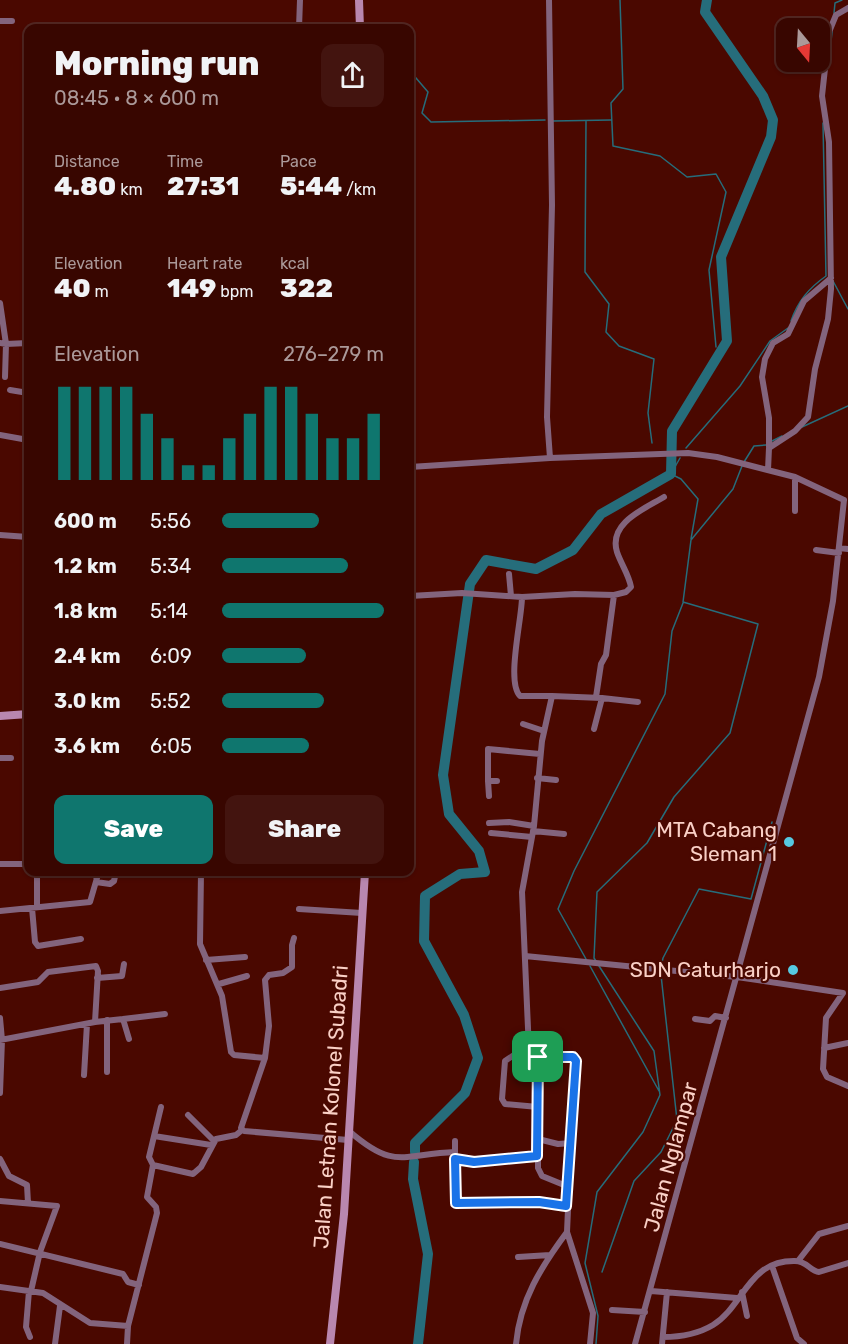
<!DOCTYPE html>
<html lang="en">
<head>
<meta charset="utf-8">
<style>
	:root { --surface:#380600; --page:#43140f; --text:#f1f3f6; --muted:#ab9999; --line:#522722; --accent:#0f766e }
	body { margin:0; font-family:Rubik,sans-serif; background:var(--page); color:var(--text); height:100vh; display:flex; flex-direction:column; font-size:22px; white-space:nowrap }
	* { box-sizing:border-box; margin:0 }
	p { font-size:20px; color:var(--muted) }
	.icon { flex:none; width:33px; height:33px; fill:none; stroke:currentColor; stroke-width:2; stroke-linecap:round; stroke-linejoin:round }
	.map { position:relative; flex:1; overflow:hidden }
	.details { position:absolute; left:24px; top:24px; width:390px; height:852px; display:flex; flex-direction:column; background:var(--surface); border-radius:12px; box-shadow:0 2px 4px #0004,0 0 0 2px var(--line) }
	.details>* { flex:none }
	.needle { width:39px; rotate:162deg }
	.tools { position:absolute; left:776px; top:18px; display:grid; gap:12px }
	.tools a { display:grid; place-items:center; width:54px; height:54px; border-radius:12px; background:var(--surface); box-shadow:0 2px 4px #0004,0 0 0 2px var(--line); font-size:30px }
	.pin { position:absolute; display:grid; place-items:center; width:51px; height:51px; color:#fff; margin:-26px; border-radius:12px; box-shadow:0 3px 9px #0006 }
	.round { display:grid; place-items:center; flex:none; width:63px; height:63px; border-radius:12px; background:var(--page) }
	.headline { display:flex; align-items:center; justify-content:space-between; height:102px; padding:0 30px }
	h1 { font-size:33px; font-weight:800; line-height:45px }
	.figures { display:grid; grid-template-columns:repeat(3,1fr); gap:9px; height:102px; padding:6px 30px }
	.figures div { display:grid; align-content:center }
	.figures b { font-size:26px; font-weight:800 }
	.figures small { font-size:16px; font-weight:400 }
	.figures p { font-size:16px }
	.chart { height:168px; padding:12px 30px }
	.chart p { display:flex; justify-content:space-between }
	.chart svg { width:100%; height:108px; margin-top:6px; stroke:var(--accent); stroke-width:6 }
	.button { display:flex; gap:12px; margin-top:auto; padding:12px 30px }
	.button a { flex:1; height:69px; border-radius:12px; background:var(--accent); color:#fff; font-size:24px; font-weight:800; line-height:69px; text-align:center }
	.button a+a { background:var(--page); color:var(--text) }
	ul { padding:0 30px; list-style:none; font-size:20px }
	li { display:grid; grid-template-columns:96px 72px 1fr; align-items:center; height:45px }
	li i { height:15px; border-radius:8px; background:var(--accent) }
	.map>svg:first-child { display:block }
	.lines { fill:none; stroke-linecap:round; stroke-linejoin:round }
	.stream { stroke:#266d7b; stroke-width:1.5 }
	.river { stroke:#266d7b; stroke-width:10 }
	.minor { stroke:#83647d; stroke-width:6 }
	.secondary { stroke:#b987af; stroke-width:8 }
	.route-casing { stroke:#fff; stroke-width:12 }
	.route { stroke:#1a73e8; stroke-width:8 }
	.poi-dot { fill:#56c9e1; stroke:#4a0800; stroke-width:2 }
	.labels { text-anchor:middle; stroke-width:4.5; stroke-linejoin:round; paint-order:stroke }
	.poi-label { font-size:21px; fill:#fad0c6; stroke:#4a0800; text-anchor:end }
	.street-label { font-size:21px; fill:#fad0c6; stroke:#4a0800 }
</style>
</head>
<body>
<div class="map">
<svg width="848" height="1344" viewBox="0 0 848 1344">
	<rect width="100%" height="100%" fill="#4a0800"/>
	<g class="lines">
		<path class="stream" d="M 620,0 L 623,89 L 611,103 L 613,146 L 660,156 L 687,177 L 716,174 L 726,192 L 709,270 L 716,347
			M 834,13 L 835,3 L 842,0
			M 830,51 L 832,32
			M 410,60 L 410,71 L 428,92 L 422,113 L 431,122 L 545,120
			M 553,121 L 611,120
			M 586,121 L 585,272 L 609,304 L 606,332 L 619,346 L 654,359 L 648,413 L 652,443
			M 833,281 L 848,309
			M 791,321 C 798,301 809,288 826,276 L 823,123
			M 802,427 L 848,406
			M 772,441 L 782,436
			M 686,448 L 740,386 L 770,341 L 788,328
			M 680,458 L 671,474 L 681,479 L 698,499 L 691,539
			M 744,462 L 754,446 L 766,445
			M 586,959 L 558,909 L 574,871 L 665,694 L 672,631 L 683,603
			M 596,961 L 594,958 L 597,892 L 647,843 L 674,797 L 730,733 L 758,624 L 683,602 L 691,540 L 733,489 L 742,466
			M 590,966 L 659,1091
			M 661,967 L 663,958 L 699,889 L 751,899 L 772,822
			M 602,1272 L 634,1181 L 661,1152 L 677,1120 L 661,975
			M 596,1344 L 598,1316 L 585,1263 L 597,1192 L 643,1132 L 660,1095 L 654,1051 L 599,966"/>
		<path class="river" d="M 415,1152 L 415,1143 L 465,1093 L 478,1058 L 464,1015 L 424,941 L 425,896 L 460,874 L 485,872 L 479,851 L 449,814 L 443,775 L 470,584 L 486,560 L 536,569 L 573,550 L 601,514 L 671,474 L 672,431 L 727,341 L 721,257 L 771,137 L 773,120 L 763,96 L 705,12 L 707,0
			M 414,1162 L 413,1179 L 428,1254 L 418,1344"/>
		<path class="minor" d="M 549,0 L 552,205 L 547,417 L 550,458
			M 0,21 L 12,21
			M 299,28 L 300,0
			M 0,303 L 6,344 L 28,343
			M 0,343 L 6,344 L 5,377
			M 10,390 L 28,393
			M 0,435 L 28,440
			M 769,447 L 769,418 L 762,377 L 765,359 L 773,343 L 788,334 L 804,301 L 831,278
			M 410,467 L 550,458 L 688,453 L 717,457 L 795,477 L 844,500
			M 768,470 L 769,448 L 795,431 L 808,417 L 815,369 L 828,319 L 831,289 L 829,142 L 822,96 L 829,32 L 836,15 L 848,8
			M 795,477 L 795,511
			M 0,535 L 28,537
			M 839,548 L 848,549
			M 816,550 L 839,553
			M 509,574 L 511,596
			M 614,595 L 626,592 L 631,587 C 629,575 621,564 617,552 C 608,523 644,509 664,497
			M 410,596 L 462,593 L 522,597 L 575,594 L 614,595 L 606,655 L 601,664 L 596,697
			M 522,597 C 522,619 506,682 520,696 L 552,696 L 542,741 L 534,826 L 522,892 L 529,1051 L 538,1057 L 538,1168 L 542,1176 L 569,1187 L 567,1232 L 593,1313 L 590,1344
			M 552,696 L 602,698 L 594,729
			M 602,698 L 638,702
			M 523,724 L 544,731
			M 0,758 L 11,758
			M 537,778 L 556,780
			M 488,781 L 489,796
			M 497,781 L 488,781 L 488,749 L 540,754
			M 489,823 L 509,822 L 534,826
			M 533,831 L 564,834
			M 491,833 L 532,837
			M 0,864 L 28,864
			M 37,872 L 37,907
			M 201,872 L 200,944 L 222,996 L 231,1052 L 234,1055 L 265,1058 L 241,1128 L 244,1131 L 348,1140
			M 96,882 L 110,884 L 114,881 L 116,872
			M 32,908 L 35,942 L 38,946 L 81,939
			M 299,909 L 362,913
			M 0,911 L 90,902 L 97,878 L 92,872
			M 525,956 L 737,977 L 843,993 L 826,1018 L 823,1069 L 827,1077 L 848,1086
			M 206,960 L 245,957
			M 97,978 L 122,976 L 124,964
			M 219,984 L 247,976
			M 0,988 L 38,982 L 48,972 L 96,966 L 98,971 L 95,1022 L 0,1040
			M 0,1018 L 2,1040 L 0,1093
			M 123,1019 L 165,1014
			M 695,1019 L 710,1021 L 715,1016 L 726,1018
			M 107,1020 L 107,1072
			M 95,1022 L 123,1019 L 129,1039
			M 824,1048 L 848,1043
			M 529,1051 L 517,1053 L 505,1061 L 502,1099 L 505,1104 L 538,1107
			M 538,1057 L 573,1057 L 576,1061 L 569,1187
			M 265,1058 L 269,1026 L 265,980 L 269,975 L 283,973 L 292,967 L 292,945 L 294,938
			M 84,1075 L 87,1024
			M 188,1115 L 214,1141
			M 349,1131 C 395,1171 402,1154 455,1152
			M 154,1136 L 211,1145
			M 538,1139 L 558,1144 L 572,1143
			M 455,1155 L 455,1141
			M 537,1156 L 474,1162 L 455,1159 L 455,1202 L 460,1204 L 539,1202 L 566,1206
			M 0,1159 L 9,1176 L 27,1185 L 28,1203
			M 153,1165 L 149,1157 L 161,1107
			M 0,1201 L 57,1206 L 40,1252 L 31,1291
			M 0,1244 L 123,1274 L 128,1282 L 139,1285
			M 518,1257 L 550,1255
			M 798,1261 L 819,1234 L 848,1226
			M 772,1266 L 797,1338 L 804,1344
			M 0,1287 L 43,1293 L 90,1323 L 128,1326
			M 29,1291 L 26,1327 L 30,1337
			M 651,1291 L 737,1298
			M 742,1292 L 747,1316
			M 612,1310 L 645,1312
			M 663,1337 C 680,1337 698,1334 713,1325 C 744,1306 748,1260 795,1261 C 807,1261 810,1271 819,1272 L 848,1263
			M 55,1344 L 60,1306
			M 127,1344 L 128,1326 L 157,1213 L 156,1207 L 147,1197 L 153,1165 L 193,1174 L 201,1167 L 216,1139 L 236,1135 L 242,1130
			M 516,1344 C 520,1300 541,1267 567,1232
			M 635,1344 L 819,677 L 833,601 L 844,500
			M 662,1344 L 667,1292"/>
		<path class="secondary" d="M 359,0 L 360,28
			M 0,716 L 28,714
			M 330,1344 L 344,1214 L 365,872"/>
	</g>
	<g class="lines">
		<defs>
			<path id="route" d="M 538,1057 L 573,1057 L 576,1061 L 566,1206 L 539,1202 L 456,1203 L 455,1159 L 474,1162 L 537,1156 Z"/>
		</defs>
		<use href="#route" class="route-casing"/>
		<use href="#route" class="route"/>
	</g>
	<g class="poi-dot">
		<circle cx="789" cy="842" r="6"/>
		<circle cx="793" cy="970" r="6"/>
	</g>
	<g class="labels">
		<g class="poi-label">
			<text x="777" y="837">MTA Cabang<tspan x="777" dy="24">Sleman 1</tspan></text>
			<text x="781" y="977">SDN Caturharjo</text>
		</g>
		<g class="street-label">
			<text transform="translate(331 1107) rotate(-86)" y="7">Jalan Letnan Kolonel Subadri</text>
			<text transform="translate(671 1157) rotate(-75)" y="7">Jalan Nglampar</text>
		</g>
	</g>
</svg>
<div class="tools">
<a><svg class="needle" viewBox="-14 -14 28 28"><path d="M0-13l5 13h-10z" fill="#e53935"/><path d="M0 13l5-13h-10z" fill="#ab9999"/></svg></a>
</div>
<div class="pin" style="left:538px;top:1057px;background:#1e9e55"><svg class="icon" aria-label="arrive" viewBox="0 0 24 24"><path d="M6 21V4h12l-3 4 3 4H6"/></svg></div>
<section class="details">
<div class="headline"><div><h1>Morning run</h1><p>08:45 · 8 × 600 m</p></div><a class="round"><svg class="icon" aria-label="share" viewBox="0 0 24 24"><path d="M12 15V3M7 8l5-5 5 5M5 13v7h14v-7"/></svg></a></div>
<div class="figures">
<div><p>Distance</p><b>4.80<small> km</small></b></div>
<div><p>Time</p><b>27:31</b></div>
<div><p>Pace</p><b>5:44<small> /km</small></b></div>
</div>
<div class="figures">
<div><p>Elevation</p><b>40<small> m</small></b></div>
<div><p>Heart rate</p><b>149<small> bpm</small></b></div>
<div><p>kcal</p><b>322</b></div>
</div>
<div class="chart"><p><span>Elevation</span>276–279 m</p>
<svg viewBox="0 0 160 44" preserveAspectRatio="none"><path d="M5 44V6M15 44V6M25 44V6M35 44V6M45 44V17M55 44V27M65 44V38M75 44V38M85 44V27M95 44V17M105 44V6M115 44V6M125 44V17M135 44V27M145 44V27M155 44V17"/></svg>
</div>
<ul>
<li><b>600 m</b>5:56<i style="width:60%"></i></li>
<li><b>1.2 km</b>5:34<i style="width:78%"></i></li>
<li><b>1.8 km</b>5:14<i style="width:100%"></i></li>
<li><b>2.4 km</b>6:09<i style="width:52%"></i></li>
<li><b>3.0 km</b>5:52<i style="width:63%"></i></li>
<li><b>3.6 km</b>6:05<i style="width:54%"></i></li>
</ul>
<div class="button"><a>Save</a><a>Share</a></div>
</section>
</div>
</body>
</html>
